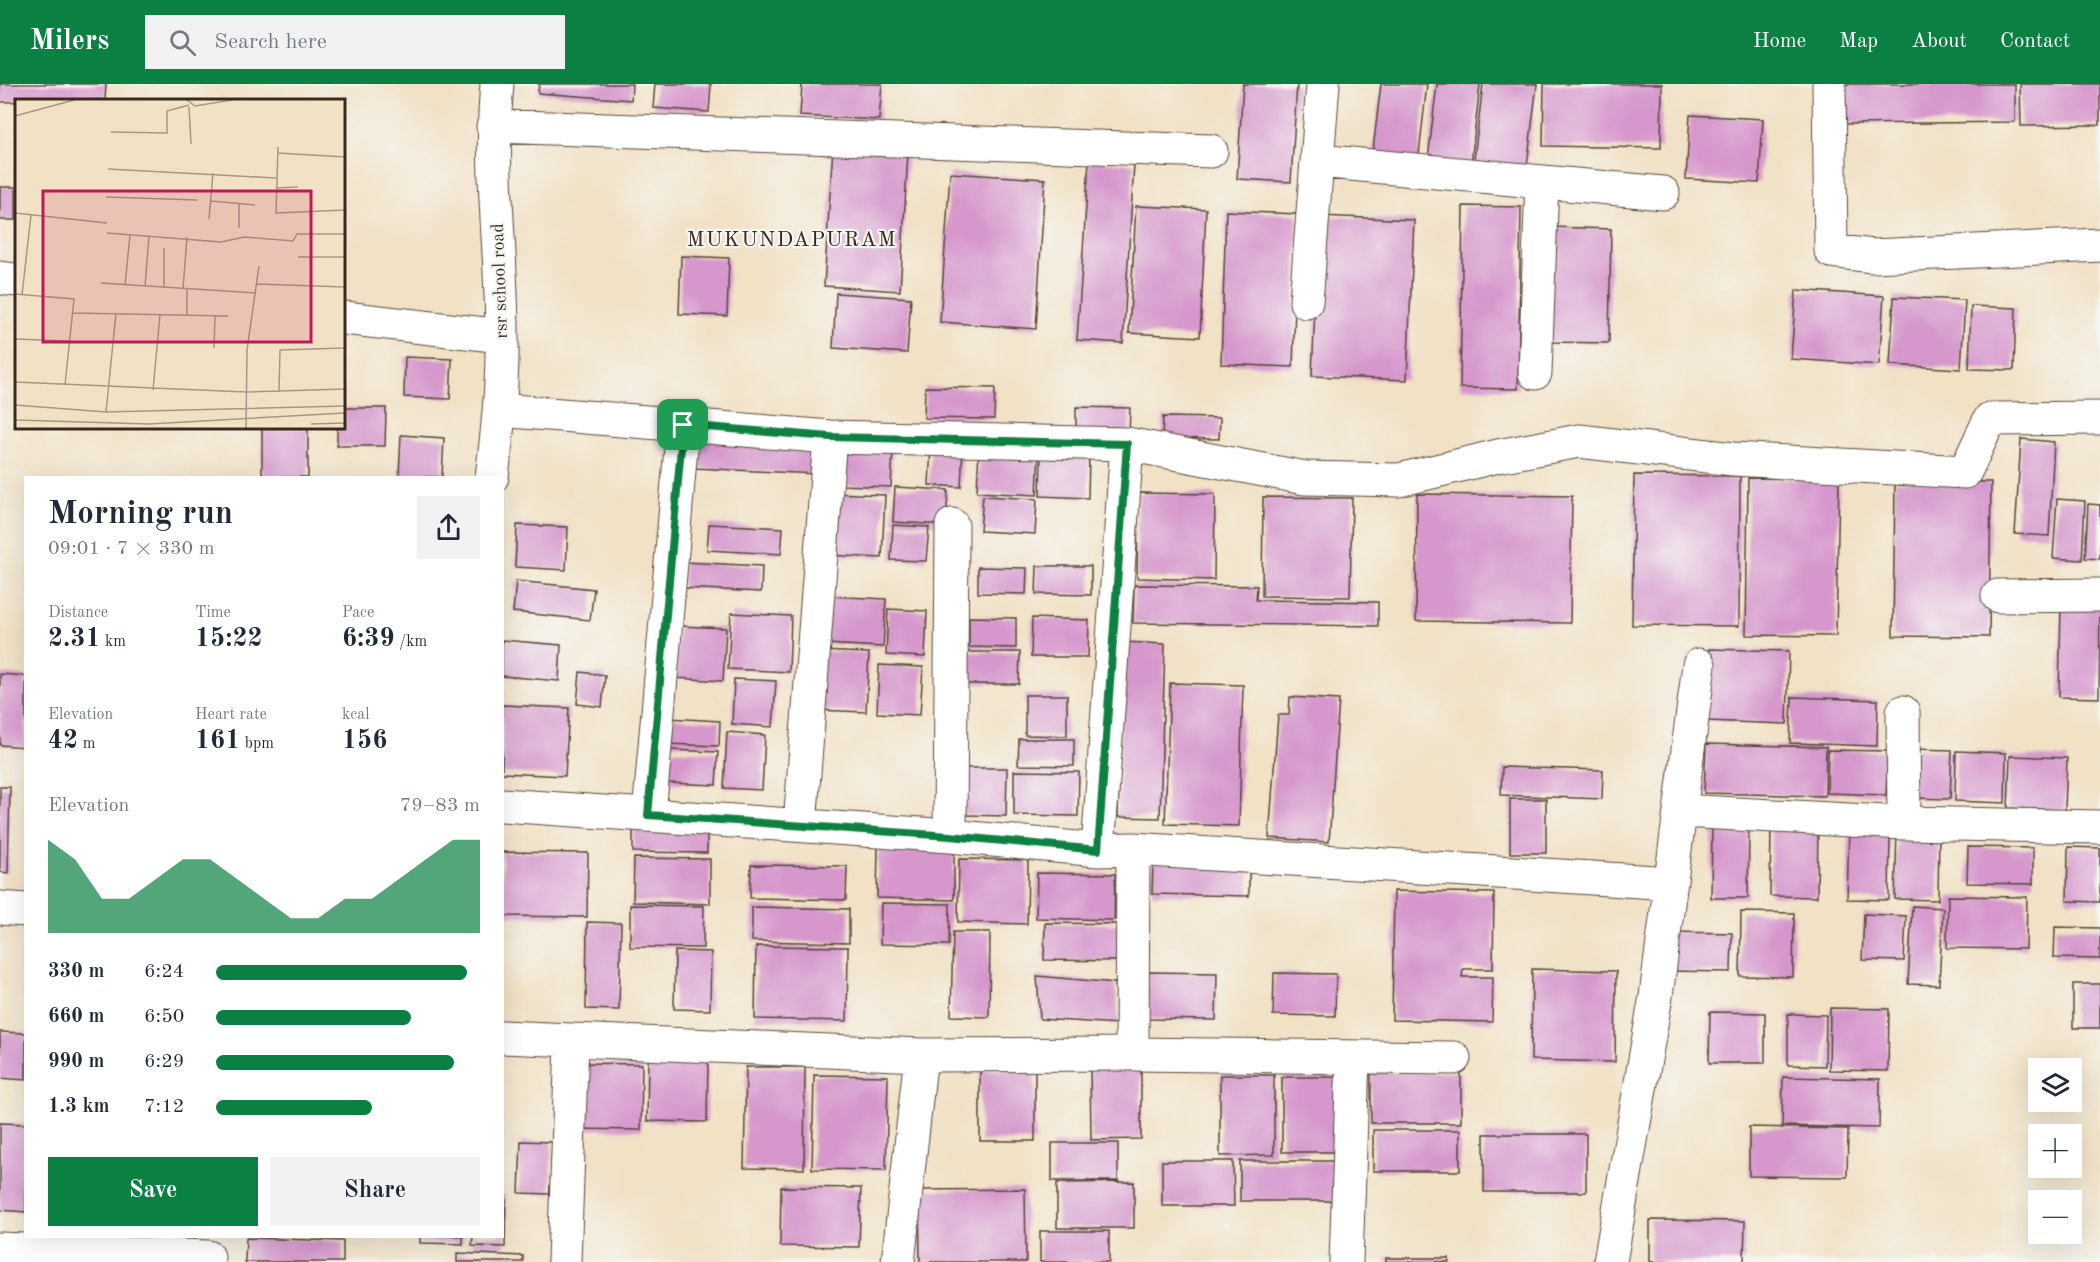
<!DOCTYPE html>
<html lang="en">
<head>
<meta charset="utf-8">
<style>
	:root { --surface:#fff; --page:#f2f2f3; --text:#1f2937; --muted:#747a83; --accent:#0b8043 }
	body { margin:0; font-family:"Old Standard TT",serif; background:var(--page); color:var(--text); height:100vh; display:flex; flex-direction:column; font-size:22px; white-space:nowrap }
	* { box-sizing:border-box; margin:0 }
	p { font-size:20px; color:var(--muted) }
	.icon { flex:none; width:33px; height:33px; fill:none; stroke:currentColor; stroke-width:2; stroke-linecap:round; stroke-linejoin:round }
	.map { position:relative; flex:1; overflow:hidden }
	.side { position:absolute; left:24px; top:392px; width:480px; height:762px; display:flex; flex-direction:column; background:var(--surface); border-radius:0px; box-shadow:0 6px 24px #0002 }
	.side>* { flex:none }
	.tools { position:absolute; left:2028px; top:974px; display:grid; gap:12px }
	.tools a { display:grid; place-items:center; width:54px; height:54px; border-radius:0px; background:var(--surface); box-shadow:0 6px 24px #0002; font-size:30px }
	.pin { position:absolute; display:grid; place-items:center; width:51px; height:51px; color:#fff; margin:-26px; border-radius:12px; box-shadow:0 3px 9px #0006 }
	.round { display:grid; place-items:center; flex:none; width:63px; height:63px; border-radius:0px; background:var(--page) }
	.headline { display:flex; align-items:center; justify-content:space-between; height:102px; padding:0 24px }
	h1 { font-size:33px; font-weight:700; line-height:45px }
	.figures { display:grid; grid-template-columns:repeat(3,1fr); gap:9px; height:102px; padding:6px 24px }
	.figures div { display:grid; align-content:center }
	.figures b { font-size:26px; font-weight:700 }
	.figures small { font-size:16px; font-weight:400 }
	.figures p { font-size:16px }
	.chart { height:168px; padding:12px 24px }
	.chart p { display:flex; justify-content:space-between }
	.chart svg { width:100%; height:108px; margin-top:6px; fill:var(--accent); opacity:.7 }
	.primary-button { display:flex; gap:12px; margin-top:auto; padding:12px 24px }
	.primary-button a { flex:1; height:69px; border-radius:0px; background:var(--accent); color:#fff; font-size:24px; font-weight:700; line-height:69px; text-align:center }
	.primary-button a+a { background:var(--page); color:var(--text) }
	ul { padding:0 24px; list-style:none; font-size:20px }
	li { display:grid; grid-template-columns:96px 72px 1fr; align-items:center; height:45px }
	li i { height:15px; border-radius:8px; background:var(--accent) }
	header { display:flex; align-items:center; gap:36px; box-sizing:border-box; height:84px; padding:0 30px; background:var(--accent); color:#fff }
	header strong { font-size:28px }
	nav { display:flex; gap:33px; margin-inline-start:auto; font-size:21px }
	.search { width:420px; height:54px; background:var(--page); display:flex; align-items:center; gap:15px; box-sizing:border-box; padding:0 21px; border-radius:0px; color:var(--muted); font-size:22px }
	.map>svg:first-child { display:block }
	.building { fill:#d698cc }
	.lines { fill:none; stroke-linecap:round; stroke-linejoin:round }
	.minor-casing { stroke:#564537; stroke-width:35 }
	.minor { stroke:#fff; stroke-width:33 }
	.route-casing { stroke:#fff; stroke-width:12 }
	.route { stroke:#0b8043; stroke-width:8 }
	.labels { text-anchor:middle; stroke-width:4.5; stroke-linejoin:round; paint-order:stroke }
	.street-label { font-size:18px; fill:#3b2a1e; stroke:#f6f6f2 }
	.quarter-label { font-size:21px; letter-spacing:1.5px; fill:#3b2a1e; stroke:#f6f6f2 }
	.inset-road { fill:none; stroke:#a89882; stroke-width:1.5 }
	.view { fill:#c2185b; fill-opacity:0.15; stroke:#c2185b; stroke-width:3 }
	.inset-edge { fill:none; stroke:#3b2a1e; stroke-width:3 }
</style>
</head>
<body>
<header>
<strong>Milers</strong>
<div class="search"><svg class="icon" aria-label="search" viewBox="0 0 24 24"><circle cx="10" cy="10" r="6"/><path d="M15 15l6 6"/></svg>Search here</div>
<nav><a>Home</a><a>Map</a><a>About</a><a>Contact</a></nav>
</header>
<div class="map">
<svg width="2100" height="1178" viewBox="0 0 2100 1178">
	<rect width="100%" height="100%" fill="#f6f6f2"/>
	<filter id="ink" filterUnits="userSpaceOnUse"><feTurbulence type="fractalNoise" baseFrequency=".0167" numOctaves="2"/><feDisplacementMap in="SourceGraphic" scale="12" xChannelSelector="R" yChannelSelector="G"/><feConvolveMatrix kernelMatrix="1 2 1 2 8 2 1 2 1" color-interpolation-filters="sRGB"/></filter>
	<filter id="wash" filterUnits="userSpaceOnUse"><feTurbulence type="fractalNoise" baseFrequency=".008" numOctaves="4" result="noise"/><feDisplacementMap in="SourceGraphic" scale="24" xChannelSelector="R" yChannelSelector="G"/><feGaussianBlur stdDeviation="1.35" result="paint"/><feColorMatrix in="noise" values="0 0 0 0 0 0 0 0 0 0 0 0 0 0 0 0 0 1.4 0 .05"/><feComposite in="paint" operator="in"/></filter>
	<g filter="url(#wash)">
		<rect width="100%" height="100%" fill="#f1e1c5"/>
		<g id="blocks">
			<path class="building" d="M 0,0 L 106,0 L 105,16 L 0,18 Z
				M 539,0 L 632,0 L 631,16 L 538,9 Z
				M 655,0 L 711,0 L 709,28 L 653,24 Z
				M 802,0 L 882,0 L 879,36 L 800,32 Z
				M 1243,0 L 1297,0 L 1291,98 L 1237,95 Z
				M 1381,0 L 1427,0 L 1418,79 L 1372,74 Z
				M 1437,0 L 1480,0 L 1471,80 L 1428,75 Z
				M 1483,0 L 1537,0 L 1526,90 L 1473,83 Z
				M 1544,0 L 1662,0 L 1661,64 L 1543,62 Z
				M 1845,0 L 2015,0 L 2015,38 L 1846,40 Z
				M 2020,0 L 2100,0 L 2100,41 L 2021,42 Z
				M 1690,31 L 1763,35 L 1759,99 L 1686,95 Z
				M 833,63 L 908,68 L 900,207 L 824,202 Z
				M 1089,77 L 1134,80 L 1123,259 L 1077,256 Z
				M 950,89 L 1045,95 L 1036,245 L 940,238 Z
				M 0,103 L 16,103 L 16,136 L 0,136 Z
				M 1136,122 L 1206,125 L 1200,253 L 1129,249 Z
				M 1463,122 L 1521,123 L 1518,305 L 1460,304 Z
				M 1226,127 L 1298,130 L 1293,283 L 1221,280 Z
				M 1319,132 L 1414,136 L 1407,296 L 1312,292 Z
				M 1552,143 L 1611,145 L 1609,259 L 1550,258 Z
				M 681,172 L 729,174 L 727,232 L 679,230 Z
				M 1796,206 L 1884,212 L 1879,281 L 1791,275 Z
				M 836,209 L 911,214 L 907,269 L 833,264 Z
				M 1894,213 L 1965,216 L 1961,285 L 1890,281 Z
				M 1971,222 L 2016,224 L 2014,286 L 1969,285 Z
				M 405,273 L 452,275 L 450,315 L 404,313 Z
				M 925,303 L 995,304 L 994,335 L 924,334 Z
				M 1076,323 L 1130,324 L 1129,353 L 1076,352 Z
				M 344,324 L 386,324 L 385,362 L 337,362 L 337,344 L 344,344 Z
				M 1163,333 L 1220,334 L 1219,355 L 1162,354 Z
				M 262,344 L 308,344 L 308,393 L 262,393 Z
				M 696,346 L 820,352 L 818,390 L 694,384 Z
				M 401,351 L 444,354 L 442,393 L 399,393 Z
				M 2021,355 L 2054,358 L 2049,452 L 2015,450 Z
				M 931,362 L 963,364 L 961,403 L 929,401 Z
				M 842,363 L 893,366 L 891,403 L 840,401 Z
				M 979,363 L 1039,366 L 1037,411 L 977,408 Z
				M 1041,370 L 1089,371 L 1088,414 L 1040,412 Z
				M 1634,391 L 1740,392 L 1739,542 L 1632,541 Z
				M 1748,394 L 1839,395 L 1836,552 L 1746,551 Z
				M 1895,397 L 1991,398 L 1989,553 L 1893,552 Z
				M 895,403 L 948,406 L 946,441 L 893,438 Z
				M 830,409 L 885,411 L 882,474 L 826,471 Z
				M 1138,409 L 1215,410 L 1214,496 L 1137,494 Z
				M 1417,410 L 1572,412 L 1570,539 L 1416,537 Z
				M 983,412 L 1037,415 L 1035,450 L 980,447 Z
				M 1263,413 L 1352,414 L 1350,513 L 1262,512 Z
				M 2057,415 L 2085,417 L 2082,476 L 2053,474 Z
				M 2088,420 L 2100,421 L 2100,475 L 2085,474 Z
				M 709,440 L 783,444 L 781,470 L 707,466 Z
				M 517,441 L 568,443 L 566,486 L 515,483 Z
				M 893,441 L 929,443 L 926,477 L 891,476 Z
				M 684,478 L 762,482 L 761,508 L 683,504 Z
				M 1037,482 L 1091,482 L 1091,511 L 1036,510 Z
				M 978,483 L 1027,484 L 1026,510 L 978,509 Z
				M 516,497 L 594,505 L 590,536 L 513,528 Z
				M 1134,501 L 1257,502 L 1256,516 L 1378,518 L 1378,542 L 1133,539 Z
				M 826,512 L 886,515 L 883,563 L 824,560 Z
				M 2061,521 L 2100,521 L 2099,614 L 2059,613 Z
				M 888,525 L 927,527 L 925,573 L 886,571 Z
				M 731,529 L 791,532 L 789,588 L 728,585 Z
				M 969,533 L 1016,534 L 1016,564 L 969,563 Z
				M 1032,534 L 1089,536 L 1088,573 L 1031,573 Z
				M 678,542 L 726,544 L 723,597 L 675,594 Z
				M 502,556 L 561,561 L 559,597 L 502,592 Z
				M 1123,558 L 1165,560 L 1160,734 L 1118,733 Z
				M 1709,565 L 1789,567 L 1787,640 L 1707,637 Z
				M 819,567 L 869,569 L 866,628 L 815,626 Z
				M 964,568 L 1020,568 L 1019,600 L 963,600 Z
				M 879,581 L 923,583 L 920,631 L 877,629 Z
				M 580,588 L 605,591 L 602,623 L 577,620 Z
				M 0,590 L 26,592 L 26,663 L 0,661 Z
				M 734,595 L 776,597 L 773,643 L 732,640 Z
				M 1170,599 L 1243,601 L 1239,742 L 1165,740 Z
				M 1025,611 L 1067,611 L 1067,652 L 1025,651 Z
				M 1290,613 L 1339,616 L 1329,758 L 1269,754 L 1278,631 L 1289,631 Z
				M 1792,613 L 1878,616 L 1877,662 L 1790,659 Z
				M 502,621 L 569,624 L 565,692 L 502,689 Z
				M 668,634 L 720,637 L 719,662 L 666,660 Z
				M 727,648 L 765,651 L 762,706 L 724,704 Z
				M 1019,655 L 1074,655 L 1074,682 L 1018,681 Z
				M 1706,660 L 1826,663 L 1825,712 L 1704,709 Z
				M 1912,665 L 1952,666 L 1950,715 L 1910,714 Z
				M 670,666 L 718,668 L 716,701 L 667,699 Z
				M 1828,666 L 1888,667 L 1886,711 L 1827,709 Z
				M 1956,667 L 2006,669 L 2005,719 L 1955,717 Z
				M 2010,672 L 2067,674 L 2065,726 L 2008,724 Z
				M 1502,683 L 1603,686 L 1602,715 L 1501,711 Z
				M 964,684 L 1007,684 L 1006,732 L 964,731 Z
				M 1014,687 L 1079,688 L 1078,732 L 1014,731 Z
				M 0,703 L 10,703 L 8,789 L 0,788 Z
				M 1510,715 L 1546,715 L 1546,769 L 1510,769 Z
				M 633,741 L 707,742 L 707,769 L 633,768 Z
				M 1771,741 L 1818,742 L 1817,813 L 1770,812 Z
				M 1712,745 L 1749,745 L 1748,814 L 1711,814 Z
				M 1849,746 L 1890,746 L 1889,816 L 1847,815 Z
				M 1897,746 L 1939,747 L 1938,816 L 1895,815 Z
				M 878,759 L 954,760 L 954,816 L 877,814 Z
				M 1968,763 L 2033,764 L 2033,800 L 1967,799 Z
				M 2068,763 L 2100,764 L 2100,818 L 2067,817 Z
				M 502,768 L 588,769 L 587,833 L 502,832 Z
				M 634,774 L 710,775 L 710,820 L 633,818 Z
				M 959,775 L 1028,776 L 1027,840 L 958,838 Z
				M 1153,778 L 1249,780 L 1249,812 L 1152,810 Z
				M 751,781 L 847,782 L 846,816 L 750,814 Z
				M 1037,789 L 1115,790 L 1114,836 L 1036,834 Z
				M 1394,807 L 1494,809 L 1493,885 L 1463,885 L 1462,893 L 1493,893 L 1492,938 L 1392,936 Z
				M 1948,812 L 2027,813 L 2026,865 L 1947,864 Z
				M 881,819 L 950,820 L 949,861 L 880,860 Z
				M 630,821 L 704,822 L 703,864 L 630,863 Z
				M 1912,822 L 1943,824 L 1939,901 L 1908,900 Z
				M 752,823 L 849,825 L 849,859 L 752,857 Z
				M 1741,828 L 1794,829 L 1793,893 L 1740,892 Z
				M 1864,830 L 1906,832 L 1904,877 L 1862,876 Z
				M 587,838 L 621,839 L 619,926 L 586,925 Z
				M 1045,839 L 1122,840 L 1121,877 L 1044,876 Z
				M 2055,843 L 2100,844 L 2100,875 L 2054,874 Z
				M 953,848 L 990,848 L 989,933 L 951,932 Z
				M 1667,848 L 1732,849 L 1731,888 L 1667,887 Z
				M 756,862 L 848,863 L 847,937 L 755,935 Z
				M 675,867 L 711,868 L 710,926 L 674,925 Z
				M 1532,885 L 1616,887 L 1615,978 L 1531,976 Z
				M 1147,888 L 1217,889 L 1216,936 L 1147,935 Z
				M 1274,889 L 1336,890 L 1335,932 L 1273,931 Z
				M 1037,892 L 1115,899 L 1119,940 L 1040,935 Z
				M 2073,900 L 2100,900 L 2100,944 L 2073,944 Z
				M 1830,924 L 1889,925 L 1888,987 L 1829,986 Z
				M 1710,928 L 1765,929 L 1765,979 L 1709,979 Z
				M 1788,930 L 1826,931 L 1825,982 L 1788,981 Z
				M 0,948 L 26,949 L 26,996 L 0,994 Z
				M 648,975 L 708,976 L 707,1038 L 647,1037 Z
				M 573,979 L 642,980 L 641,1046 L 572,1045 Z
				M 746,983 L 805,983 L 804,1085 L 744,1084 Z
				M 1090,983 L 1141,983 L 1141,1055 L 1091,1056 Z
				M 980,986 L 1035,986 L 1035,1057 L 980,1057 Z
				M 1371,988 L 1461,988 L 1461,1039 L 1371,1039 Z
				M 814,991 L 888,992 L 886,1086 L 812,1085 Z
				M 1220,991 L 1274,991 L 1274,1071 L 1220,1072 Z
				M 1282,993 L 1345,993 L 1345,1068 L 1282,1068 Z
				M 1783,993 L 1880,995 L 1879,1044 L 1782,1042 Z
				M 0,1039 L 26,1040 L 26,1128 L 0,1126 Z
				M 1749,1043 L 1848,1045 L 1847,1093 L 1749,1092 Z
				M 1373,1046 L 1460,1046 L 1460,1087 L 1373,1087 Z
				M 1484,1050 L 1586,1050 L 1586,1108 L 1484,1108 Z
				M 521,1057 L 552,1058 L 550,1110 L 519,1109 Z
				M 1052,1059 L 1118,1059 L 1118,1097 L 1052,1097 Z
				M 1162,1077 L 1233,1077 L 1234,1122 L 1162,1122 Z
				M 1240,1077 L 1345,1077 L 1345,1117 L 1240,1117 Z
				M 1134,1098 L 1134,1144 L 1057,1144 L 1057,1099 Z
				M 781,1103 L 861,1104 L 859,1163 L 780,1162 Z
				M 1025,1105 L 1026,1178 L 920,1178 L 919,1106 Z
				M 502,1111 L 506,1111 L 505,1163 L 472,1162 L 473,1152 L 502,1152 Z
				M 1650,1136 L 1745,1137 L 1744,1178 L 1650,1178 Z
				M 1040,1147 L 1109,1147 L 1109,1178 L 1040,1178 Z
				M 420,1152 L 463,1152 L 463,1160 L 420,1159 Z
				M 246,1154 L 343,1157 L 343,1178 L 245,1178 Z
				M 457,1169 L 523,1172 L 523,1178 L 457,1178 Z
				M 1386,1174 L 1449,1174 L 1449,1178 L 1386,1178 Z"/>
		</g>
	</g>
	<g filter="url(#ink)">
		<use href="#blocks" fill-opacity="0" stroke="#564537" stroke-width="1.5"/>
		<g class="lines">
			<defs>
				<path id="minor" d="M 1829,0 L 1831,167 L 1873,172 L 2100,161
					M 493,42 L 1211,67
					M 1318,77 L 1663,109
					M 0,194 L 16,196
					M 1306,218 L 1323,0
					M 344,234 L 502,252
					M 1535,289 L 1542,98
					M 500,326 L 830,353 L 1127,360 L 1305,394 L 1399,396 L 1498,372 L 1579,357 L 1733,375 L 1965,388 L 1990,335 L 2100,334
					M 492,393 C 498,346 503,299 502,252 C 502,168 489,84 497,0
					M 1998,512 L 2100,511
					M 1903,628 L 1904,739
					M 502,721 L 950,752 L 1098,766 L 1133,765 L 1671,799
					M 1681,727 L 1904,739 L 2100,743
					M 649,731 L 683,341
					M 800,741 L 830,353
					M 950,752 L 952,441
					M 1098,766 L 1127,360
					M 0,824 L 26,826
					M 502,953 L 921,971 L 1132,970 L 1454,974
					M 1132,970 L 1133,765
					M 0,1165 L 208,1173
					M 564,1178 L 572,958
					M 898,1178 L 921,971
					M 1346,1178 L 1353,974
					M 1610,1178 L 1656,912 L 1699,581"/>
			</defs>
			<use href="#minor" class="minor-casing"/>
			<use href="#minor" class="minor"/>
		</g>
	</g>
	<g class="lines" filter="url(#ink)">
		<defs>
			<path id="route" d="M 683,341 L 830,353 L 1127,360 L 1098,766 L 950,752 L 648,731 Z"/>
		</defs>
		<use href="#route" class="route-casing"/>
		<use href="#route" class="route"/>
	</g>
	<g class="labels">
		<g class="street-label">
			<text transform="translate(499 197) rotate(-92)" y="6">rsr school road</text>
		</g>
		<g class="quarter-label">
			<text x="792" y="162">MUKUNDAPURAM</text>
		</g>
	</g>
	<g transform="translate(15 15)">
		<rect width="330" height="330" fill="#f1e1c5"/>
		<path class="inset-road" d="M 172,1 L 180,7 L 217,1M 174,8 L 176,45M 0,17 L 59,1M 96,33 L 152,34 L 152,12 L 174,6M 263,48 L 261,114 L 330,111M 263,54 L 330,58M 93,70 L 261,79M 261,89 L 283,88M 91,98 L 182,101M 196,102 L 240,106M 0,114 L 92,124M 194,120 L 198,74M 224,129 L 224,105M 92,134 L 206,143 L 229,138 L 278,142 L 282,135 L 330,135M 283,158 L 330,158M 86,184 L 241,194M 242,185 L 330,188M 110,186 L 115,136M 130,187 L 134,137M 149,188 L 149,149M 168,190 L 172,138M 0,195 L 59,200 L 50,286M 7,196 L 16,116M 58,214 L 213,217M 172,216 L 172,190M 0,240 L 54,242M 199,249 L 200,217M 0,283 L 231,293 L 330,290M 138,291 L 145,216M 264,293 L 265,251 L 330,249M 0,306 L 91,313 L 330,307M 91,313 L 101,214M 0,321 L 134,325 L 330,314M 296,325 L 330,324M 231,329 L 232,251 L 244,167"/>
		<path class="view" d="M 28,92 L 296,92 L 296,243 L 28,243 Z"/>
		<rect width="330" height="330" class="inset-edge"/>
	</g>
</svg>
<div class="tools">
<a><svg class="icon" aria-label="layers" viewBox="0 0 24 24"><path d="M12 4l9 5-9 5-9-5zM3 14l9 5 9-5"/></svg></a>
<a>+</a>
<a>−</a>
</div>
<div class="pin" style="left:683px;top:341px;background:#1e9e55"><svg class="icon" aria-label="arrive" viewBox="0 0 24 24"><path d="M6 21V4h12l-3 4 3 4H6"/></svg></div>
<section class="side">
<div class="headline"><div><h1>Morning run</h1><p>09:01 · 7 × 330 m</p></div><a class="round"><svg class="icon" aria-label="share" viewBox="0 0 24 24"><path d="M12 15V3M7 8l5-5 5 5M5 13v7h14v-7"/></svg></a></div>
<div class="figures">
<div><p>Distance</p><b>2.31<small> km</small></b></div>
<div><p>Time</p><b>15:22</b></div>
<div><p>Pace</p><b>6:39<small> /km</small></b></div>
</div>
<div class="figures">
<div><p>Elevation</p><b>42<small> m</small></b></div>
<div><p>Heart rate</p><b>161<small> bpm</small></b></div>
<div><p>kcal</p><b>156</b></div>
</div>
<div class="chart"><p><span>Elevation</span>79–83 m</p>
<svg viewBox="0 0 160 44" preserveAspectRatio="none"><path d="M0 44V6L10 14L20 30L30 30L40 22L50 14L60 14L70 22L80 30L90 38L100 38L110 30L120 30L130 22L140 14L150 6L160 6V44z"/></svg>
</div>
<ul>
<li><b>330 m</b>6:24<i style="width:95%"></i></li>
<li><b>660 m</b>6:50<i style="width:74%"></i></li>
<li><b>990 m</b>6:29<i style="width:90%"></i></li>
<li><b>1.3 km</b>7:12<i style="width:59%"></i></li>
</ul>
<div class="primary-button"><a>Save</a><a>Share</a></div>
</section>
</div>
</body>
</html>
